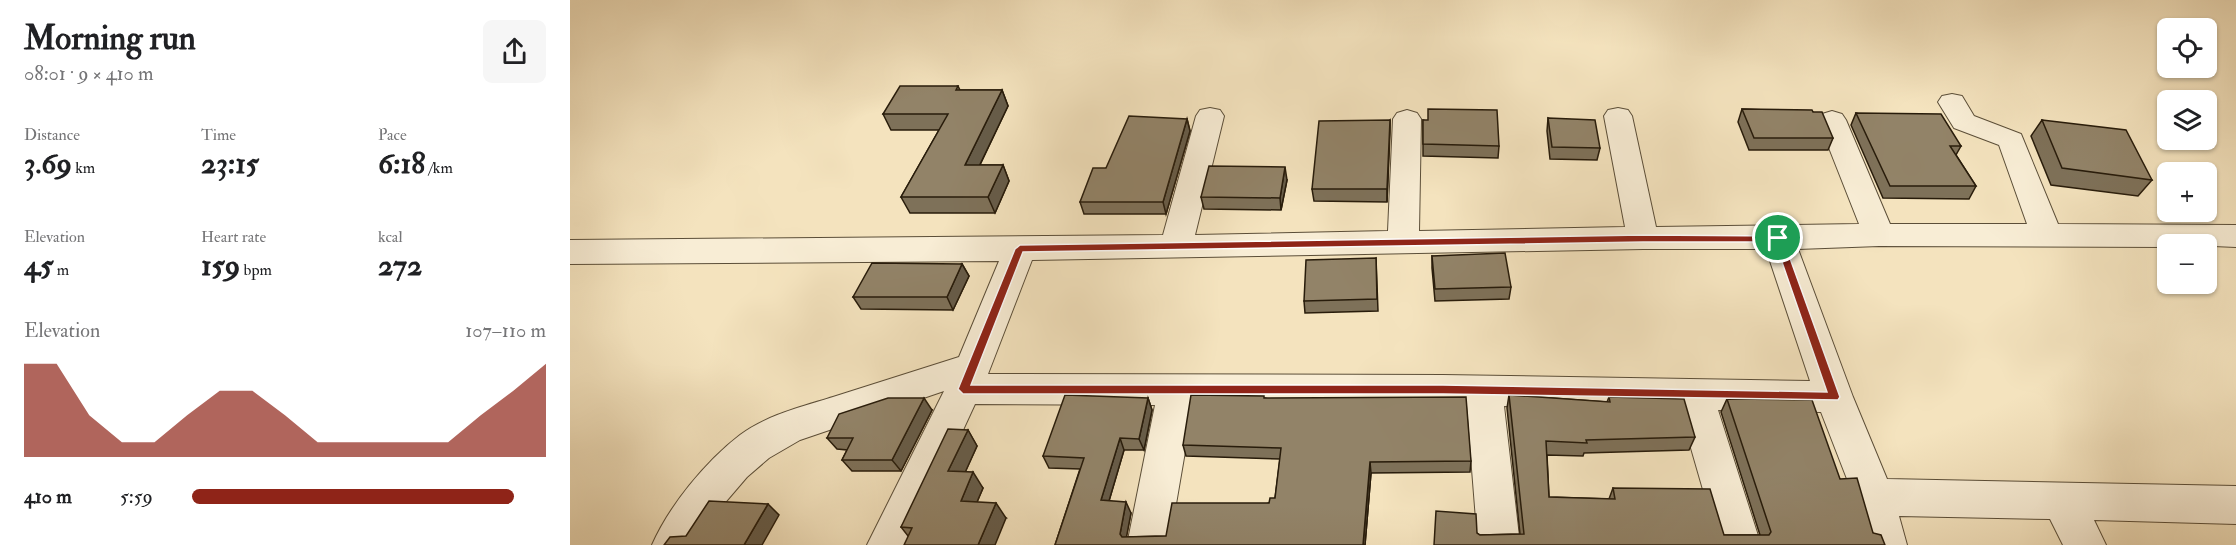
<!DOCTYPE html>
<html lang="en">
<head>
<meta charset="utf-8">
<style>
	:root { --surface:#fff; --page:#f6f6f6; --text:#202124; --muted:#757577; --accent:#8f2418 }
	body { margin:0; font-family:"IM FELL Double Pica",serif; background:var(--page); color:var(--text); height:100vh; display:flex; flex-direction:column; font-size:22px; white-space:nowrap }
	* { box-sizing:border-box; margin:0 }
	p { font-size:20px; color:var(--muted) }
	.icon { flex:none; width:33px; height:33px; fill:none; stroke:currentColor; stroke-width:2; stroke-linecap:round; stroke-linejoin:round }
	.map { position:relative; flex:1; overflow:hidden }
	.side { display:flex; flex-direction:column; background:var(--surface); width:570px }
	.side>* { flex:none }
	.buttons { position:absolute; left:1587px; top:18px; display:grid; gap:12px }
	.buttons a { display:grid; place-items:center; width:60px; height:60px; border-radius:9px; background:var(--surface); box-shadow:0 2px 4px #0004; font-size:30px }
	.pin { position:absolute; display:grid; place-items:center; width:51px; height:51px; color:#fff; margin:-26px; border:3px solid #fff; border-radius:50%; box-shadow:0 2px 6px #0007 }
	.round { display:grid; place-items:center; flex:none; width:63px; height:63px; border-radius:9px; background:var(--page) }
	.headline { display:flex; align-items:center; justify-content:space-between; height:102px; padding:0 24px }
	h1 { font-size:33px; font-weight:700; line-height:45px }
	.stats { display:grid; grid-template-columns:repeat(3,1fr); gap:9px; height:102px; padding:6px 24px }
	.stats div { display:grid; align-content:center }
	.stats b { font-size:30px; font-weight:700 }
	.stats small { font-size:16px; font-weight:400 }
	.stats p { font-size:16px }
	.chart { height:168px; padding:12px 24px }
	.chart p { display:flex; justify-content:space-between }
	.chart svg { width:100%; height:108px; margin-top:6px; fill:var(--accent); opacity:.7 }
	ul { padding:0 24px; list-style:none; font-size:20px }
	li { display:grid; grid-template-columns:96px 72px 1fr; align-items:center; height:45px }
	li i { height:15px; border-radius:8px; background:var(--accent) }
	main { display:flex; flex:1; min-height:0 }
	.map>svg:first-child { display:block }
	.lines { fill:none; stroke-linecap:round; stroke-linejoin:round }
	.minor-casing { stroke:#5b4e38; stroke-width:2 }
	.minor { fill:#f8edd5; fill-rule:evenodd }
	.wall { fill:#7e7159; stroke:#281c0b; stroke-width:1.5 }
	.shaded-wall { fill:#665c49; stroke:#281c0b; stroke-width:1.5 }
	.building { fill:#928368; stroke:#281c0b; stroke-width:1.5 }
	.route { fill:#8f2418; stroke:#fff; stroke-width:1.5; fill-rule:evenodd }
</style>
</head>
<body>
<main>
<section class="side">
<div class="headline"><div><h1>Morning run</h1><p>08:01 · 9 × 410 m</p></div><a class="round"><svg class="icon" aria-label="share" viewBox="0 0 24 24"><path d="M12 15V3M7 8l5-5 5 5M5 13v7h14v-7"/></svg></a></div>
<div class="stats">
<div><p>Distance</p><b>3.69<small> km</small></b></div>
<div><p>Time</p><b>23:15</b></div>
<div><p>Pace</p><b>6:18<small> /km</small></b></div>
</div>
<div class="stats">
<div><p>Elevation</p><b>45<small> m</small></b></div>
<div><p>Heart rate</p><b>159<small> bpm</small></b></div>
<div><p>kcal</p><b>272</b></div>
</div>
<div class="chart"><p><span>Elevation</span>107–110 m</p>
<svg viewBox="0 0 160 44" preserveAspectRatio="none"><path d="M0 44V6L10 6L20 27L30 38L40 38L50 27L60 17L70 17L80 27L90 38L100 38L110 38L120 38L130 38L140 27L150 17L160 6V44z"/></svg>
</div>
<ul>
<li><b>410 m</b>5:59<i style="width:91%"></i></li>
</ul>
</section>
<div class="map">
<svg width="1666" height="545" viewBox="0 0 1666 545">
	<rect width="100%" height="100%" fill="#f4e3be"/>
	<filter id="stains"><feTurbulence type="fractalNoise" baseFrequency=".00333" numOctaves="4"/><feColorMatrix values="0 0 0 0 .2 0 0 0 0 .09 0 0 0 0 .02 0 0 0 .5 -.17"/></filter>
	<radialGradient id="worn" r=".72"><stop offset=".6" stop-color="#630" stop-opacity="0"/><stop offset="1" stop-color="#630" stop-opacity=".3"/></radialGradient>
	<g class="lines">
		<defs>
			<path id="minor" d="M 1382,94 L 1392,96 L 1404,116 L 1451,134 L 1488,224 L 1666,225 L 1666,247 L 1598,244 L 1598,247 L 1309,246 L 1228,249 L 1283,397 L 1317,479 L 1666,486 L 1666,524 L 1524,520 L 1536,545 L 1493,545 L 1480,519 L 1329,516 L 1337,545 L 1295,545 L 1284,497 L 1251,412 L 1148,410 L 1191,545 L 1149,545 L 1110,410 L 934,406 L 950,545 L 908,545 L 897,406 L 623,405 L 599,545 L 557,545 L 585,405 L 405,404 L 340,545 L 297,545 L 374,391 L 230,440 L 199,458 L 177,477 L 153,505 L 127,545 L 82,545 C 99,506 136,461 170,435 C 197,415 231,407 263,397 C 305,384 347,370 389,357 L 429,261 L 0,264 L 0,240 L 593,235 L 626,116 L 630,110 L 640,108 L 650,110 L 654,116 L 625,235 L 818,231 L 823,119 L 827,113 L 837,110 L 847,113 L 851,119 L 849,231 L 1055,227 L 1034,116 L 1038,110 L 1048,108 L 1058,110 L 1062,116 L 1086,227 L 1289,224 L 1248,120 L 1252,114 L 1262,111 L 1272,114 L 1276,120 L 1320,224 L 1457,224 L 1429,145 L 1384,128 L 1368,102 L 1372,96 ZM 1073,249 L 1196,249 L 1240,381 L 873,375 L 418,374 L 462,260 Z"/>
		</defs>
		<use href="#minor" class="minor-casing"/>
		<use href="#minor" class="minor"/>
	</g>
	<path class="wall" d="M 388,86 L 390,90 L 432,90 L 438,106 L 410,165 L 433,165 L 439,181 L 425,213 L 340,213 L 331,197 L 369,130 L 321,130 L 313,114 Z
		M 1172,109 L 1243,112 L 1263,138 L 1258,150 L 1179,150 L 1168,122 Z
		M 1286,113 L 1391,146 L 1386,155 L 1406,186 L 1399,199 L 1313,198 L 1281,125 Z
		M 978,118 L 1030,148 L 1027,160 L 980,159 L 977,131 Z
		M 617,119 L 620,131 L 596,214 L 514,214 L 510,202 L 536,168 Z
		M 820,120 L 817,202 L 744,201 L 742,189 Z
		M 853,120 L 929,146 L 928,158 L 853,156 Z
		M 1472,120 L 1582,180 L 1568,196 L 1481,185 L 1461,136 Z
		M 717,180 L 711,210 L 634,209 L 631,197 Z
		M 862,256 L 941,287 L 939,299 L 865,301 L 862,268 Z
		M 806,258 L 808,311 L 735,313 L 734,301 Z
		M 392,264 L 399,276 L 383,310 L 291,309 L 283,297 Z
		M 939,395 L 1037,402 L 1039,397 L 1125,437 L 1119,450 L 1014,453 L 1013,456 L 977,455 L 979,497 L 1039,499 L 1043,488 L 1154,535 L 1190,535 L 1151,412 L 1157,399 L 1270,479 L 1303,533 L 864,545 L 907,533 L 910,535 L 950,534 L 937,408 Z
		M 578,398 L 582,410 L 574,450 L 554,450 L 539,501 L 561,513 L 556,537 L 596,536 L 699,503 L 705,498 L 710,459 L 616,456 L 613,445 L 695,398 L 901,461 L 900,472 L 801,473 L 795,545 L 485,545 L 510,469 L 479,468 L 473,456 Z
		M 362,410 L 331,471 L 282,471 L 272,460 L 277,450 L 267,449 L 257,438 Z
		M 398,430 L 407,446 L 395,472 L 413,488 L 407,502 L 436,518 L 338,536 L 331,527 Z"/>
	<path class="shaded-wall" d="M 432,90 L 438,106 L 402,181 L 395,165 Z
		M 617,119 L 620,131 L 596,214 L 593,202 Z
		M 820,120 L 820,133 L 817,202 L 817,189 Z
		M 433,165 L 439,181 L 425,213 L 418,197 Z
		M 715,167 L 717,180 L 711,210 L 710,198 Z
		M 392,264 L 399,276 L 383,310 L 377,297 Z
		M 354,398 L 362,410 L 331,471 L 322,460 Z
		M 578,398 L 582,410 L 574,450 L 569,439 Z
		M 398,430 L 407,446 L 389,486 L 378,471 Z
		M 550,438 L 554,450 L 536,511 L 531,500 Z
		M 800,462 L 801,473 L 795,545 L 793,545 Z
		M 403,472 L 413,488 L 401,516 L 391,501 Z
		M 556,502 L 561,513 L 555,545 L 550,534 Z
		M 426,503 L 436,518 L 425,545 L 408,545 Z
		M 198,504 L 209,515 L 192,545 L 174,545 Z"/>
	<path class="building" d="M 330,86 L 388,86 L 386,90 L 432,90 L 395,165 L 433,165 L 418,197 L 331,197 L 378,114 L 313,114 Z
		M 858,109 L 927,110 L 929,146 L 853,144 L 853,120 L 858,120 Z
		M 1172,109 L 1242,110 L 1243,112 L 1252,112 L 1263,138 L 1184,138 Z
		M 1286,113 L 1371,114 L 1391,146 L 1380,146 L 1406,186 L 1320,186 Z
		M 559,116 L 617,119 L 593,202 L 510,202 L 523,168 L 536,168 Z
		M 978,118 L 1025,120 L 1030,148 L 982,147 Z
		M 820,120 L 817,189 L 742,189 L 749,121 Z
		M 1472,120 L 1556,130 L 1582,180 L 1492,168 Z
		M 639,166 L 715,167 L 710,198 L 631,197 Z
		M 935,253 L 941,287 L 865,289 L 862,256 Z
		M 806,258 L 807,299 L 734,301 L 736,260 Z
		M 302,263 L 392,264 L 377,297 L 283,297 Z
		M 495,395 L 578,398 L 569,439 L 550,438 L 531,500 L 556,502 L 550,534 L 552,537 L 596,536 L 602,503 L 699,503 L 700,498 L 705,498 L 711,448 L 613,445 L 621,395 L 694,396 L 694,398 L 896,397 L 901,461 L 800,462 L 793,545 L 485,545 L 514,458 L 473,456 Z
		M 939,395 L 1040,402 L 1039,397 L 1114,399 L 1125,437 L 1016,440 L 1017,443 L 976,441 L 979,497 L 1045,499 L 1043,488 L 1140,489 L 1154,535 L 1199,535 L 1201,532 L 1157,399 L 1242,400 L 1270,479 L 1287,478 L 1303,533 L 1311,535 L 1315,545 L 864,545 L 866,511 L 906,514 L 907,533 L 910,535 L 954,534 Z
		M 318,398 L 354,398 L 322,460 L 272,460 L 283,438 L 257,438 L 269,414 Z
		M 378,429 L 398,430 L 378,471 L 403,472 L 391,501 L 426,503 L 408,545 L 334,545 L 342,528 L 331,527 Z
		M 139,501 L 198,504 L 174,545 L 94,545 L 100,537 L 116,536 Z"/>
	<path class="route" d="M 1073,235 L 1212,236 L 1270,397 L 1268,400 L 873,394 L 393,394 L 388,389 L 445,249 L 450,245 ZM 1073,242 L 1205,242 L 1257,392 L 873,385 L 401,385 L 453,252 Z"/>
	<rect width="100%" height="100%" filter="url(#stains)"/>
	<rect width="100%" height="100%" fill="url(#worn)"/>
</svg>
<div class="buttons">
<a><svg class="icon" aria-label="locate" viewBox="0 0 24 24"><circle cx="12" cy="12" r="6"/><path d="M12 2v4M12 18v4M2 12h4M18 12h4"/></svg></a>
<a><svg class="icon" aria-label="layers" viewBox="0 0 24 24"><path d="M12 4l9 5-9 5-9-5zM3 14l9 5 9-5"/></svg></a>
<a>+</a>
<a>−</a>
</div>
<div class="pin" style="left:1208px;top:238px;background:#1e9e55"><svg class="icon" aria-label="arrive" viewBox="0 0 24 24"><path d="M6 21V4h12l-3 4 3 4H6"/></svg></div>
</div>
</main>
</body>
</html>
